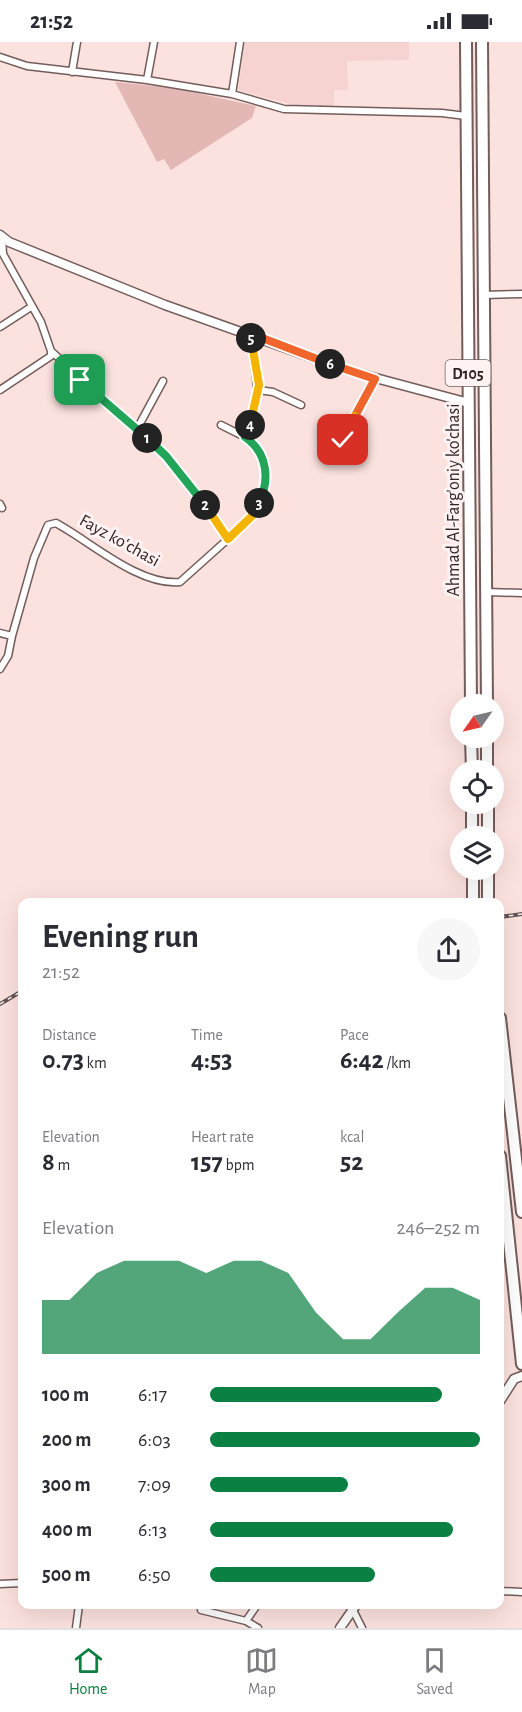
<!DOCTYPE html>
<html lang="en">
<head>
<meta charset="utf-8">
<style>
	:root { --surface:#fff; --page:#f7f7f7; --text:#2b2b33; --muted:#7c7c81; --line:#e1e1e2; --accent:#0b8043 }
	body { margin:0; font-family:"Alegreya Sans",sans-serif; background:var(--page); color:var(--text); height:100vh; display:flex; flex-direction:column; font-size:22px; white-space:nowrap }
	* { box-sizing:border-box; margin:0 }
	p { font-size:20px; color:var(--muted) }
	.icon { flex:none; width:33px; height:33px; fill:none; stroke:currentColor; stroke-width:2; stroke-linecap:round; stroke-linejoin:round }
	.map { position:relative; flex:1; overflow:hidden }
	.drawer { position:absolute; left:18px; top:856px; width:486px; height:711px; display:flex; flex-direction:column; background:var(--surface); border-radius:12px; box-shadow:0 6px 24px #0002 }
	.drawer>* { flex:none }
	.needle { width:39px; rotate:236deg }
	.controls { position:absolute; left:450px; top:652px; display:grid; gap:12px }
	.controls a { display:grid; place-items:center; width:54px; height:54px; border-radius:50%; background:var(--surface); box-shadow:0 6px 24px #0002; font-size:30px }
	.pin { position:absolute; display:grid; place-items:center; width:51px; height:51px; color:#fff; margin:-26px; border-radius:12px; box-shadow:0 3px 9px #0006 }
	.km { position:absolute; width:30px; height:30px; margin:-15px; border-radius:50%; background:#222; color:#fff; font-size:16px; line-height:30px; text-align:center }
	.round { display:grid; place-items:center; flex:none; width:63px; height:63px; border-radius:32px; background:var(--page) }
	.summary { display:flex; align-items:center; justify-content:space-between; height:102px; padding:0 24px }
	h1 { font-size:33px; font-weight:600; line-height:45px }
	.figures { display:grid; grid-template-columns:repeat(3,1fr); gap:9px; height:102px; padding:6px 24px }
	.figures div { display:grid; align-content:center }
	.figures b { font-size:26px; font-weight:600 }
	.figures small { font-size:16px; font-weight:400 }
	.figures p { font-size:16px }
	.chart { height:168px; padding:12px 24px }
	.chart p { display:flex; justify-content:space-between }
	.chart svg { width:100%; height:108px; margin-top:6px; fill:var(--accent); opacity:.7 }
	ul { padding:0 24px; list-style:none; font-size:20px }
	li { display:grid; grid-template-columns:96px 72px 1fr; align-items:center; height:45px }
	li i { height:15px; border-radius:8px; background:var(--accent) }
	.status { display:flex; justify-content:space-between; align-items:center; height:42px; padding:0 30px; background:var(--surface); direction:ltr }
	.status svg { height:16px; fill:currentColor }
	.dock { display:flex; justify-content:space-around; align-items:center; height:84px; border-top:2px solid var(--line); background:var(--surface); font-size:16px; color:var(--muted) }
	.dock a { display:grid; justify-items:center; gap:3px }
	.dock .active { color:var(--accent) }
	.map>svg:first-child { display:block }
	.built { fill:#f6d3d0 }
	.green { fill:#e3b8b4 }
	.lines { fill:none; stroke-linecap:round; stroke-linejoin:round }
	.street-casing { stroke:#735d5b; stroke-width:9 }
	.secondary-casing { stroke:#735d5b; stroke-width:11 }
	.highway-casing { stroke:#735d5b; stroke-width:14 }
	.street { stroke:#fff; stroke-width:6 }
	.secondary { stroke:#fff; stroke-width:8 }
	.highway { stroke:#fff; stroke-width:10 }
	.rail-casing { stroke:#625452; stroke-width:4 }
	.rail { stroke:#fef3f2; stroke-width:1.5; stroke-dasharray:4.5; stroke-linecap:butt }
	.split-1-casing { stroke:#fff; stroke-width:12 }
	.split-2-casing { stroke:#fff; stroke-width:12 }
	.split-3-casing { stroke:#fff; stroke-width:12 }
	.split-4-casing { stroke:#fff; stroke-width:12 }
	.split-5-casing { stroke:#fff; stroke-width:12 }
	.split-6-casing { stroke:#fff; stroke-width:12 }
	.split-7-casing { stroke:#fff; stroke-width:12 }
	.split-8-casing { stroke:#fff; stroke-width:12 }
	.split-1 { stroke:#22a559; stroke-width:8 }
	.split-2 { stroke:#22a559; stroke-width:8 }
	.split-3 { stroke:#f5b400; stroke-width:8 }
	.split-4 { stroke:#22a559; stroke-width:8 }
	.split-5 { stroke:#f5b400; stroke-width:8 }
	.split-6 { stroke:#f0652b; stroke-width:8 }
	.split-7 { stroke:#f0652b; stroke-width:8 }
	.split-8 { stroke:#f5b400; stroke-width:8 }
	.labels { text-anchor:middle; stroke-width:6; stroke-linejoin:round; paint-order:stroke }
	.shield { fill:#fef3f2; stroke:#6d6362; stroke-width:1.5 }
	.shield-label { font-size:16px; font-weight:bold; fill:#2f2524 }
	.street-label { font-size:18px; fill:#2f2524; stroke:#fef3f2 }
</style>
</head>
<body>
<div class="status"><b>21:52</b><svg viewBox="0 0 49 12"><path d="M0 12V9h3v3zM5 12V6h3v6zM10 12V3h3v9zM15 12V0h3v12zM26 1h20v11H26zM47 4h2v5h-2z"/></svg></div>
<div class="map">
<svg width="522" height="1586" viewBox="0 0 522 1586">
	<rect width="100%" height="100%" fill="#fce2df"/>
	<path class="built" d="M 245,0 L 409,0 L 409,18 L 347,19 L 348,48 L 334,48 L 334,65 L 297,64 L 238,48 Z"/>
	<path class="green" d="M 115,40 L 174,46 L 256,64 L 252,76 L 171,128 L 164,117 L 157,120 Z"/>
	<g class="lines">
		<defs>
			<path id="street" d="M 0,15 L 27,24 L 147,38 L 232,52 L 284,67 L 442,71 L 466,74
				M 72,30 L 77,0
				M 147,38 L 154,0
				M 232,52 L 240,0
				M 484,253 L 522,252
				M 0,285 L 31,265
				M 0,348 L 51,314 L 51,309
				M 258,348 L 273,350 L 301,363
				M 221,383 L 245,395 C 265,346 255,340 250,292
				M 137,387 L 163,339
				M 343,397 L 375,337
				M 0,462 L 2,466
				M 228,497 C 236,490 246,482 252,474 C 271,450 272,413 245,395
				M 487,550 L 522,551
				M 0,591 L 12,594 L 34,516 L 48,483 L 56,481 C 91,500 139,544 180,540 L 228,497 L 200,455 L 166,414 L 51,309 L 41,280 L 3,212 L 2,194
				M 0,627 L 8,614 L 12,594
				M 0,1542 L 22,1541
				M 500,1549 L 522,1550
				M 201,1568 L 246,1579 L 257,1563
				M 353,1568 L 362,1586
				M 246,1579 L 258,1586
				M 76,1586 L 79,1563"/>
			<path id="secondary" d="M 0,193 L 9,200 L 165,263 L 353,330 L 469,361
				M 500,1359 L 514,1337 L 522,1334
				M 340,1586 L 356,1563"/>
			<path id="highway" d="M 466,0 L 471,663
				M 482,0 L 487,663
				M 471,696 L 472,729
				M 487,696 L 487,729
				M 472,762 L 472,795
				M 488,762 L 488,795
				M 473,828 L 473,861
				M 488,828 L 488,861
				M 500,976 L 522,1170
				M 500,1114 L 522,1322"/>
		</defs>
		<use href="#street" class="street-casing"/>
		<use href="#secondary" class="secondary-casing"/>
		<use href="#highway" class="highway-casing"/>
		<use href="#street" class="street"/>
		<use href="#secondary" class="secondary"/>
		<use href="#highway" class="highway"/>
		<defs>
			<path id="rail" d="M 500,875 L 522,872
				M 0,962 L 22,949"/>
		</defs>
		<use href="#rail" class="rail-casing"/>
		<use href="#rail" class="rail"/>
	</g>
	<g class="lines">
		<defs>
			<path id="split-1" d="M 80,338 L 147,396"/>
			<path id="split-2" d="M 147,396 L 166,414 L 205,463"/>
			<path id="split-3" d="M 205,463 L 228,497 L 253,473 L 259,461"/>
			<path id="split-4" d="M 250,383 L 245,395 C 268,411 270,438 259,461"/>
			<path id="split-5" d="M 250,383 L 259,343 L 251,296"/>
			<path id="split-6" d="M 251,296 L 250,292 L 257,294 L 330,322"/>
			<path id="split-7" d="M 330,322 L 375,337 L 355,374"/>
			<path id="split-8" d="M 343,398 L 355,374"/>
		</defs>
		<use href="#split-1" class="split-1-casing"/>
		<use href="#split-2" class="split-2-casing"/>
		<use href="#split-3" class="split-3-casing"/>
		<use href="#split-4" class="split-4-casing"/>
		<use href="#split-5" class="split-5-casing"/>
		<use href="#split-6" class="split-6-casing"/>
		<use href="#split-7" class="split-7-casing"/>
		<use href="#split-8" class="split-8-casing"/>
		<use href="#split-1" class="split-1"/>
		<use href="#split-2" class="split-2"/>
		<use href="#split-3" class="split-3"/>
		<use href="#split-4" class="split-4"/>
		<use href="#split-5" class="split-5"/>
		<use href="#split-6" class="split-6"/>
		<use href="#split-7" class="split-7"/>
		<use href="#split-8" class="split-8"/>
	</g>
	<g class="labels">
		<rect class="shield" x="445.5" y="318" width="45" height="26" rx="4.5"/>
		<g class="shield-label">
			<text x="468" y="337">D105</text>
		</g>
		<g class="street-label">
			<text transform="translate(453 458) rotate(-90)" y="6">Ahmad Al-Farg'oniy ko'chasi</text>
			<text transform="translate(120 498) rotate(29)" y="6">Fayz koʻchasi</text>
		</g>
	</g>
</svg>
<div class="controls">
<a><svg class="needle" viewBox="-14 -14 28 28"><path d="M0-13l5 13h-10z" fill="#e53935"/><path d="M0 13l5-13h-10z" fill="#7c7c81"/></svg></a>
<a><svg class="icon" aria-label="locate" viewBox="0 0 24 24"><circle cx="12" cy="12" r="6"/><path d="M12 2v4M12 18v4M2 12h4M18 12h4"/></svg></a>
<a><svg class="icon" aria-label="layers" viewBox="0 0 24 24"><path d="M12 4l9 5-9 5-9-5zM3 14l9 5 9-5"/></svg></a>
</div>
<div class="pin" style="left:80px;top:338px;background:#1e9e55"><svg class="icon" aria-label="arrive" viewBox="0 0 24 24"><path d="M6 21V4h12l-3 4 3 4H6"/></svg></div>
<div class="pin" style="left:343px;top:398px;background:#d93025"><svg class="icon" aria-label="check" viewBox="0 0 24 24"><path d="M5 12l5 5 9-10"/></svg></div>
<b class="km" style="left:147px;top:396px">1</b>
<b class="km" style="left:205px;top:463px">2</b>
<b class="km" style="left:259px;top:461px">3</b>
<b class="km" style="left:250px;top:383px">4</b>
<b class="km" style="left:251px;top:296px">5</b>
<b class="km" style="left:330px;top:322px">6</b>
<section class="drawer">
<div class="summary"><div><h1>Evening run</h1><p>21:52</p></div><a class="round"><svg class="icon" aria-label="share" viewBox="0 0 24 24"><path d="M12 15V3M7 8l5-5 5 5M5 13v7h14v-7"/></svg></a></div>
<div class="figures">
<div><p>Distance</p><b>0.73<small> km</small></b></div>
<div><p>Time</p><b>4:53</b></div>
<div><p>Pace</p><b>6:42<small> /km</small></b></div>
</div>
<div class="figures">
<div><p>Elevation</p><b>8<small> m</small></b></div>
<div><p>Heart rate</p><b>157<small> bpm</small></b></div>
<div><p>kcal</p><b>52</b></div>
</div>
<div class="chart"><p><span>Elevation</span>246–252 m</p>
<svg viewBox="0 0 160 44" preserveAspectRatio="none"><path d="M0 44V22L10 22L20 11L30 6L40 6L50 6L60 11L70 6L80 6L90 11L100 27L110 38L120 38L130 27L140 17L150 17L160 22V44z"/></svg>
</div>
<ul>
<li><b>100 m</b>6:17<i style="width:86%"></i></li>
<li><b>200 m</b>6:03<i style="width:100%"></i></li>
<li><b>300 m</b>7:09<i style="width:51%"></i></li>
<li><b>400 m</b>6:13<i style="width:90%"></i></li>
<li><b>500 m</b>6:50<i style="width:61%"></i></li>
</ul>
</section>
</div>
<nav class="dock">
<a class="active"><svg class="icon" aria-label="home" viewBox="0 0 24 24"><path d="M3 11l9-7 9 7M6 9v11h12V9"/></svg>Home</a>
<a><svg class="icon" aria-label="map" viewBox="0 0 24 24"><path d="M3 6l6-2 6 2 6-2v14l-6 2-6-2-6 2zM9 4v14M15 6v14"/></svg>Map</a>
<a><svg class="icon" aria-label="saved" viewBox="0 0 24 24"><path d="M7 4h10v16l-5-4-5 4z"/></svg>Saved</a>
</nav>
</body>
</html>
